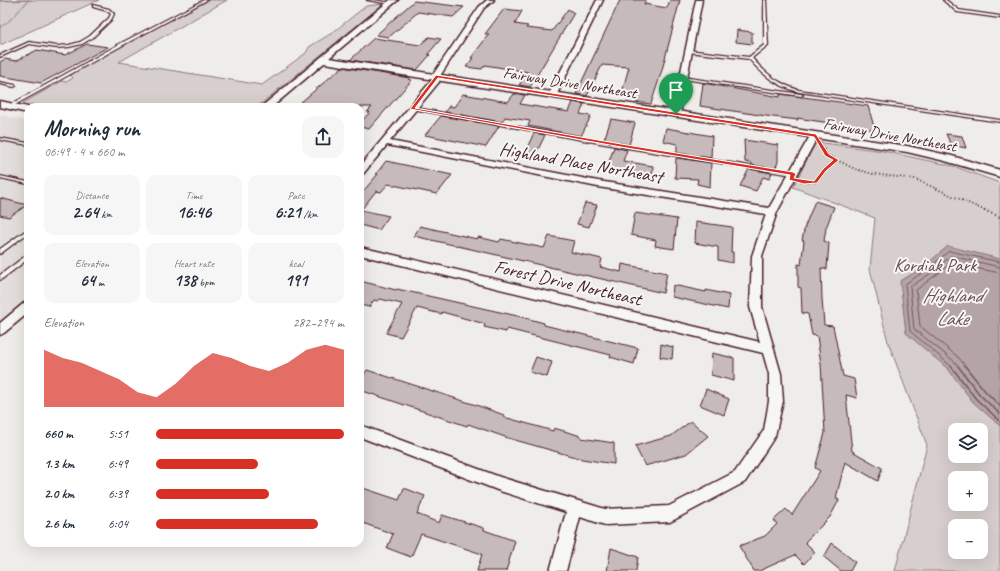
<!DOCTYPE html>
<html lang="en">
<head>
<meta charset="utf-8">
<style>
	:root { --surface:#fff; --page:#f6f6f7; --text:#1f2937; --muted:#747a83; --accent:#d93025 }
	body { margin:0; font-family:Caveat,sans-serif; background:var(--page); color:var(--text); height:100vh; display:flex; flex-direction:column; font-size:15px; white-space:nowrap }
	* { box-sizing:border-box; margin:0 }
	p { font-size:13px; color:var(--muted) }
	.icon { flex:none; width:22px; height:22px; fill:none; stroke:currentColor; stroke-width:2; stroke-linecap:round; stroke-linejoin:round }
	.map { position:relative; flex:1; overflow:hidden }
	.drawer { position:absolute; left:24px; top:103px; width:340px; height:444px; display:flex; flex-direction:column; background:var(--surface); border-radius:12px; box-shadow:0 4px 16px #0002 }
	.drawer>* { flex:none }
	.tools { position:absolute; left:948px; top:423px; display:grid; gap:8px }
	.tools a { display:grid; place-items:center; width:40px; height:40px; border-radius:8px; background:var(--surface); box-shadow:0 4px 16px #0002; font-size:20px }
	.pin { position:absolute; display:grid; place-items:center; width:34px; height:34px; color:#fff; margin:-41px -17px; border-radius:50% 50% 50% 0; rotate:-45deg; box-shadow:0 0 4px #0007 }
	.pin .icon { rotate:45deg }
	.round { display:grid; place-items:center; flex:none; width:42px; height:42px; border-radius:12px; background:var(--page) }
	.head { display:flex; align-items:center; justify-content:space-between; height:68px; padding:0 20px }
	h1 { font-size:22px; font-weight:600; line-height:30px }
	.figures { display:grid; grid-template-columns:repeat(3,1fr); gap:6px; height:68px; padding:4px 20px }
	.figures div { display:grid; align-content:center; border-radius:10px; background:var(--page); text-align:center }
	.figures b { font-size:17px; font-weight:600 }
	.figures small { font-size:11px; font-weight:400 }
	.figures p { font-size:11px }
	.chart { height:112px; padding:8px 20px }
	.chart p { display:flex; justify-content:space-between }
	.chart svg { width:100%; height:72px; margin-top:4px; fill:var(--accent); opacity:.7 }
	ul { padding:0 20px; list-style:none; font-size:13px }
	li { display:grid; grid-template-columns:64px 48px 1fr; align-items:center; height:30px }
	li i { height:10px; border-radius:5px; background:var(--accent) }
	.map>svg:first-child { display:block }
	.built { fill:#e3dedc }
	.green { fill:#d7cfce; stroke:#90777c; fill-rule:evenodd }
	.water { fill:#b4a4a5; stroke:#8a6f74 }
	.lines { fill:none; stroke-linecap:round; stroke-linejoin:round }
	.shore-far1 { stroke:#74545c; stroke-width:1 }
	.shore { stroke:#74545c; stroke-width:1.5 }
	.building { fill:#c6babb; stroke:#4a1f2b }
	.service-casing { stroke:#4a1f2b; stroke-width:2.5 }
	.minor-casing { stroke:#4a1f2b; stroke-width:3 }
	.tertiary-casing { stroke:#4a1f2b; stroke-width:3 }
	.path-far2 { stroke:#4a1f2b; stroke-width:1.5; stroke-dasharray:0.5 1.5; stroke-linecap:butt }
	.path-far1 { stroke:#4a1f2b; stroke-width:2; stroke-dasharray:1 2.5; stroke-linecap:butt }
	.path { stroke:#4a1f2b; stroke-width:2.5; stroke-dasharray:1 3; stroke-linecap:butt }
	.service { fill:#f6f6f2; fill-rule:evenodd }
	.minor { fill:#f6f6f2; fill-rule:evenodd }
	.tertiary { fill:#f6f6f2; fill-rule:evenodd }
	.route { fill:#d93025; stroke:#fff; fill-rule:evenodd }
	.labels { text-anchor:middle; stroke-width:4; stroke-linejoin:round; paint-order:stroke }
	.far-street-label { font-size:16px; fill:#4a1f2b; stroke:#f6f6f2 }
	.street-label { font-size:19px; fill:#4a1f2b; stroke:#f6f6f2 }
	.park-label { font-size:19px; fill:#6d4b54; stroke:#f6f6f2 }
	.water-label { font-size:20px; font-style:italic; fill:#6f4e56; stroke:#f6f6f2 }
</style>
</head>
<body>
<div class="map">
<svg width="1000" height="571" viewBox="0 0 1000 571">
	<rect width="100%" height="100%" fill="#efedea"/>
	<filter id="ink" filterUnits="userSpaceOnUse"><feTurbulence type="fractalNoise" baseFrequency=".025" numOctaves="2"/><feDisplacementMap in="SourceGraphic" scale="8" xChannelSelector="R" yChannelSelector="G"/><feConvolveMatrix kernelMatrix="1 2 1 2 8 2 1 2 1" color-interpolation-filters="sRGB"/></filter>
	<g filter="url(#ink)">
		<path class="built" d="M 0,115 L 28,121 L 28,298 L 0,321 Z"/>
		<path class="green" d="M 0,0 L 99,0 L 0,45 Z
			M 209,0 L 227,0 L 119,62 L 262,85 L 306,53 L 309,47 L 332,33 L 366,6 L 383,4 L 257,107 L 47,107 L 23,103 L 62,81 L 66,82 L 73,78 L 70,74 L 72,72 Z
			M 816,142 L 883,151 L 953,166 L 1000,183 L 1000,571 L 895,571 L 927,445 L 888,342 L 870,269 L 875,218 L 793,187 ZM 955,430 L 981,430 L 981,456 L 955,456 ZM 955,478 L 981,478 L 981,504 L 955,504 ZM 955,526 L 981,526 L 981,552 L 955,552 Z"/>
		<path class="water" d="M 948,246 L 1000,259 L 1000,426 L 973,402 L 948,369 L 906,333 L 900,281 L 922,268 Z"/>
		<g class="lines">
			<path class="shore-far1" d="M 952,367 L 910,331 L 905,284 L 925,271 L 949,251 L 1000,262
				M 959,367 L 955,362 L 914,329 L 910,287 L 928,275 L 951,256 L 1000,267
				M 966,367 L 959,358 L 920,326 L 916,290 L 952,263 L 1000,273"/>
			<path class="shore" d="M 951,366 L 976,399 L 1000,421
				M 958,366 L 980,395 L 1000,414
				M 965,366 L 985,391 L 1000,406"/>
		</g>
		<path class="building" d="M 620,0 L 646,0 L 644,4 L 667,8 L 670,0 L 680,0 L 662,70 L 651,104 L 635,102 L 636,98 L 621,96 L 629,67 L 602,65 L 587,96 L 576,94 Z
			M 414,1 L 464,7 L 453,17 L 418,12 L 389,37 L 376,35 Z
			M 504,9 L 522,11 L 515,24 L 528,26 L 526,28 L 552,31 L 568,9 L 574,13 L 530,87 L 519,85 L 528,72 L 485,65 L 482,69 L 466,67 L 473,58 L 471,58 L 489,34 L 485,34 Z
			M 737,30 L 752,32 L 752,44 L 736,42 Z
			M 429,37 L 441,39 L 428,54 L 430,55 L 417,70 L 350,60 L 374,38 L 420,45 Z
			M 87,44 L 108,47 L 41,83 L 0,76 L 0,62 L 5,59 L 16,61 L 37,50 L 65,55 Z
			M 342,67 L 410,78 L 408,79 L 412,80 L 369,129 L 360,127 L 360,123 L 370,112 L 367,112 L 372,107 L 298,107 L 302,103 L 300,103 Z
			M 703,83 L 780,97 L 780,94 L 803,97 L 868,106 L 875,130 L 797,118 L 798,120 L 773,117 L 700,106 Z
			M 463,94 L 508,102 L 514,94 L 525,95 L 520,104 L 569,112 L 573,102 L 584,104 L 580,114 L 591,116 L 581,136 L 528,126 L 530,121 L 505,117 L 502,122 L 445,112 L 449,106 L 454,107 Z
			M 441,116 L 499,126 L 486,147 L 425,135 Z
			M 611,119 L 635,123 L 629,145 L 604,140 Z
			M 666,128 L 712,136 L 711,158 L 677,153 L 677,144 L 663,141 Z
			M 534,133 L 545,135 L 535,156 L 524,154 Z
			M 946,134 L 962,136 L 966,148 L 951,145 Z
			M 744,140 L 778,145 L 778,162 L 775,169 L 751,165 L 752,163 L 745,162 Z
			M 614,147 L 627,150 L 623,161 L 653,166 L 652,177 L 606,170 Z
			M 676,158 L 711,163 L 710,187 L 697,184 L 698,179 L 675,178 Z
			M 386,161 L 452,175 L 437,194 L 388,184 L 381,192 L 376,191 L 361,210 L 389,216 L 379,230 L 360,225 L 360,195 L 378,174 L 376,174 Z
			M 749,169 L 772,173 L 769,179 L 763,177 L 756,191 L 740,186 Z
			M 0,198 L 27,205 L 9,217 L 0,215 Z
			M 815,201 L 834,207 L 826,228 L 824,241 L 829,243 L 827,269 L 821,268 L 822,299 L 824,325 L 833,326 L 843,376 L 854,379 L 857,398 L 846,395 L 852,451 L 882,468 L 878,481 L 845,462 L 836,498 L 839,500 L 830,517 L 805,542 L 815,552 L 804,564 L 795,555 L 759,571 L 754,571 L 739,546 L 765,536 L 777,524 L 774,520 L 786,509 L 792,515 L 820,471 L 815,468 L 825,433 L 821,364 L 817,336 L 812,335 L 808,314 L 802,313 L 801,288 L 798,287 L 798,264 L 801,265 L 804,241 L 802,240 L 805,226 Z
			M 585,203 L 597,205 L 589,227 L 577,224 Z
			M 635,213 L 677,219 L 674,249 L 655,246 L 656,240 L 631,235 Z
			M 696,222 L 732,227 L 731,252 L 733,252 L 733,263 L 718,260 L 718,247 L 695,243 Z
			M 420,226 L 477,239 L 478,237 L 499,242 L 501,239 L 544,248 L 549,236 L 574,241 L 571,252 L 602,259 L 600,267 L 621,272 L 622,264 L 667,273 L 663,293 L 414,236 Z
			M 360,281 L 396,290 L 397,289 L 522,317 L 544,323 L 544,325 L 638,348 L 634,364 L 610,357 L 611,355 L 507,329 L 506,332 L 484,327 L 485,324 L 442,312 L 441,314 L 417,308 L 401,337 L 386,333 L 402,304 L 380,299 L 378,301 L 374,300 L 369,307 L 360,305 Z
			M 673,285 L 706,292 L 706,290 L 729,295 L 728,309 L 672,297 Z
			M 661,344 L 673,347 L 672,359 L 660,357 Z
			M 712,353 L 734,358 L 734,381 L 711,375 Z
			M 536,357 L 552,362 L 547,377 L 530,372 Z
			M 367,370 L 476,405 L 504,415 L 504,417 L 553,431 L 554,428 L 581,436 L 581,438 L 614,443 L 614,464 L 582,459 L 508,438 L 468,424 L 467,426 L 360,390 L 360,381 Z
			M 706,389 L 729,399 L 724,415 L 700,405 Z
			M 691,421 L 708,436 L 686,454 L 645,466 L 635,446 L 671,436 Z
			M 360,487 L 399,500 L 404,488 L 425,496 L 417,514 L 439,523 L 442,515 L 484,528 L 484,530 L 515,541 L 506,571 L 477,571 L 482,554 L 421,534 L 411,557 L 387,548 L 393,534 L 360,522 Z
			M 832,543 L 855,562 L 850,571 L 841,571 L 824,557 Z
			M 611,548 L 638,557 L 636,571 L 607,571 Z"/>
		<g class="lines">
			<defs>
				<path id="service" d="M 204,0 L 207,0 L 125,44 L 11,107 L 8,106 L 123,42 Z
					M 367,0 L 374,0 L 391,3 L 390,4 Z
					M 764,0 L 766,0 L 768,45 L 752,58 C 766,74 779,84 799,90 L 1000,120 L 1000,122 L 799,92 C 777,86 764,76 749,59 L 688,52 L 686,51 L 688,50 L 749,57 L 764,45 Z
					M 943,0 L 946,0 L 959,10 L 1000,16 L 1000,18 L 957,12 Z
					M 93,5 L 109,9 L 114,14 L 111,20 L 92,38 L 82,44 L 69,47 L 57,48 L 29,44 L 0,57 L 0,55 L 29,42 L 57,46 L 69,45 L 80,42 L 90,36 L 109,18 L 111,14 L 107,11 L 93,7 Z
					M 682,77 L 801,94 L 803,95 L 801,96 L 683,79 L 682,79 Z
					M 0,82 L 15,85 L 16,86 L 14,87 L 0,84 Z
					M 411,107 L 621,145 L 793,173 L 795,174 L 793,175 L 621,147 L 412,109 L 411,109 Z
					M 0,138 L 28,143 L 28,145 L 0,140 Z
					M 0,176 L 28,182 L 28,184 L 0,178 Z
					M 28,229 L 28,233 L 0,254 L 0,249 Z
					M 28,254 L 28,259 L 2,279 L 0,280 L 0,275 Z"/>
				<path id="minor" d="M 487,0 L 494,0 L 484,8 L 440,76 L 439,82 L 390,141 L 598,181 L 769,208 L 810,136 L 814,134 L 818,136 L 777,212 L 762,256 L 762,307 L 781,374 L 783,401 L 775,436 L 745,482 L 670,522 L 605,525 L 580,517 L 566,571 L 550,571 L 566,512 L 500,491 L 360,437 L 360,425 L 500,477 L 605,509 L 669,506 L 735,472 L 764,430 L 769,401 L 769,374 L 763,353 L 360,255 L 360,247 L 760,342 L 750,307 L 752,256 L 766,214 L 598,187 L 387,145 L 363,174 L 360,175 L 360,166 L 432,80 L 432,76 L 479,7 Z
					M 597,0 L 603,0 L 557,94 L 553,96 L 550,96 L 549,94 Z
					M 696,0 L 702,0 L 680,114 L 676,116 L 672,114 Z
					M 28,302 L 28,313 L 4,333 L 0,335 L 0,323 L 24,303 Z"/>
				<path id="tertiary" d="M 390,0 L 398,0 L 329,58 L 907,146 L 952,156 L 1000,170 L 1000,177 L 945,161 L 907,152 L 324,63 L 272,107 L 261,107 Z
					M 0,101 L 28,107 L 28,113 L 0,107 Z"/>
			</defs>
			<use href="#service" class="service-casing"/>
			<use href="#minor" class="minor-casing"/>
			<use href="#tertiary" class="tertiary-casing"/>
			<path class="path-far2" d="M 0,1 L 31,0
				M 0,27 L 9,21 L 28,1"/>
			<path class="path-far1" d="M 822,146 L 827,155 L 855,169 L 873,174 L 915,179 L 986,211
				M 801,181 L 815,182 L 825,170 L 837,160"/>
			<path class="path" d="M 984,210 L 1000,217"/>
			<use href="#service" class="service"/>
			<use href="#minor" class="minor"/>
			<use href="#tertiary" class="tertiary"/>
		</g>
	</g>
	<path class="route" d="M 436,75 L 816,134 L 829,154 L 839,160 L 826,171 L 817,183 L 804,184 L 789,180 L 790,175 L 621,147 L 410,109 ZM 438,78 L 814,137 L 825,156 L 833,160 L 823,169 L 814,181 L 794,178 L 796,174 L 793,172 L 621,144 L 415,108 Z"/>
	<g class="labels">
		<g class="far-street-label">
			<text transform="translate(570 82) rotate(9)" y="6">Fairway Drive Northeast</text>
			<text transform="translate(890 134) rotate(10)" y="6">Fairway Drive Northeast</text>
		</g>
		<g class="street-label">
			<text transform="translate(581 162) rotate(10)" y="7">Highland Place Northeast</text>
			<text transform="translate(568 282) rotate(13)" y="7">Forest Drive Northeast</text>
		</g>
		<g class="park-label">
			<text x="935" y="271">Kordiak Park</text>
		</g>
		<g class="water-label">
			<text x="952" y="302">Highland<tspan x="952" dy="23">Lake</tspan></text>
		</g>
	</g>
</svg>
<div class="tools">
<a><svg class="icon" aria-label="layers" viewBox="0 0 24 24"><path d="M12 4l9 5-9 5-9-5zM3 14l9 5 9-5"/></svg></a>
<a>+</a>
<a>−</a>
</div>
<div class="pin" style="left:676px;top:114px;background:#1e9e55"><svg class="icon" aria-label="arrive" viewBox="0 0 24 24"><path d="M6 21V4h12l-3 4 3 4H6"/></svg></div>
<section class="drawer">
<div class="head"><div><h1>Morning run</h1><p>06:49 · 4 × 660 m</p></div><a class="round"><svg class="icon" aria-label="share" viewBox="0 0 24 24"><path d="M12 15V3M7 8l5-5 5 5M5 13v7h14v-7"/></svg></a></div>
<div class="figures">
<div><p>Distance</p><b>2.64<small> km</small></b></div>
<div><p>Time</p><b>16:46</b></div>
<div><p>Pace</p><b>6:21<small> /km</small></b></div>
</div>
<div class="figures">
<div><p>Elevation</p><b>64<small> m</small></b></div>
<div><p>Heart rate</p><b>138<small> bpm</small></b></div>
<div><p>kcal</p><b>191</b></div>
</div>
<div class="chart"><p><span>Elevation</span>282–294 m</p>
<svg viewBox="0 0 160 44" preserveAspectRatio="none"><path d="M0 44V9L10 14L20 17L30 22L40 27L50 35L60 38L70 30L80 19L90 11L100 14L110 19L120 22L130 17L140 9L150 6L160 9V44z"/></svg>
</div>
<ul>
<li><b>660 m</b>5:51<i style="width:100%"></i></li>
<li><b>1.3 km</b>6:49<i style="width:54%"></i></li>
<li><b>2.0 km</b>6:39<i style="width:60%"></i></li>
<li><b>2.6 km</b>6:04<i style="width:86%"></i></li>
</ul>
</section>
</div>
</body>
</html>
